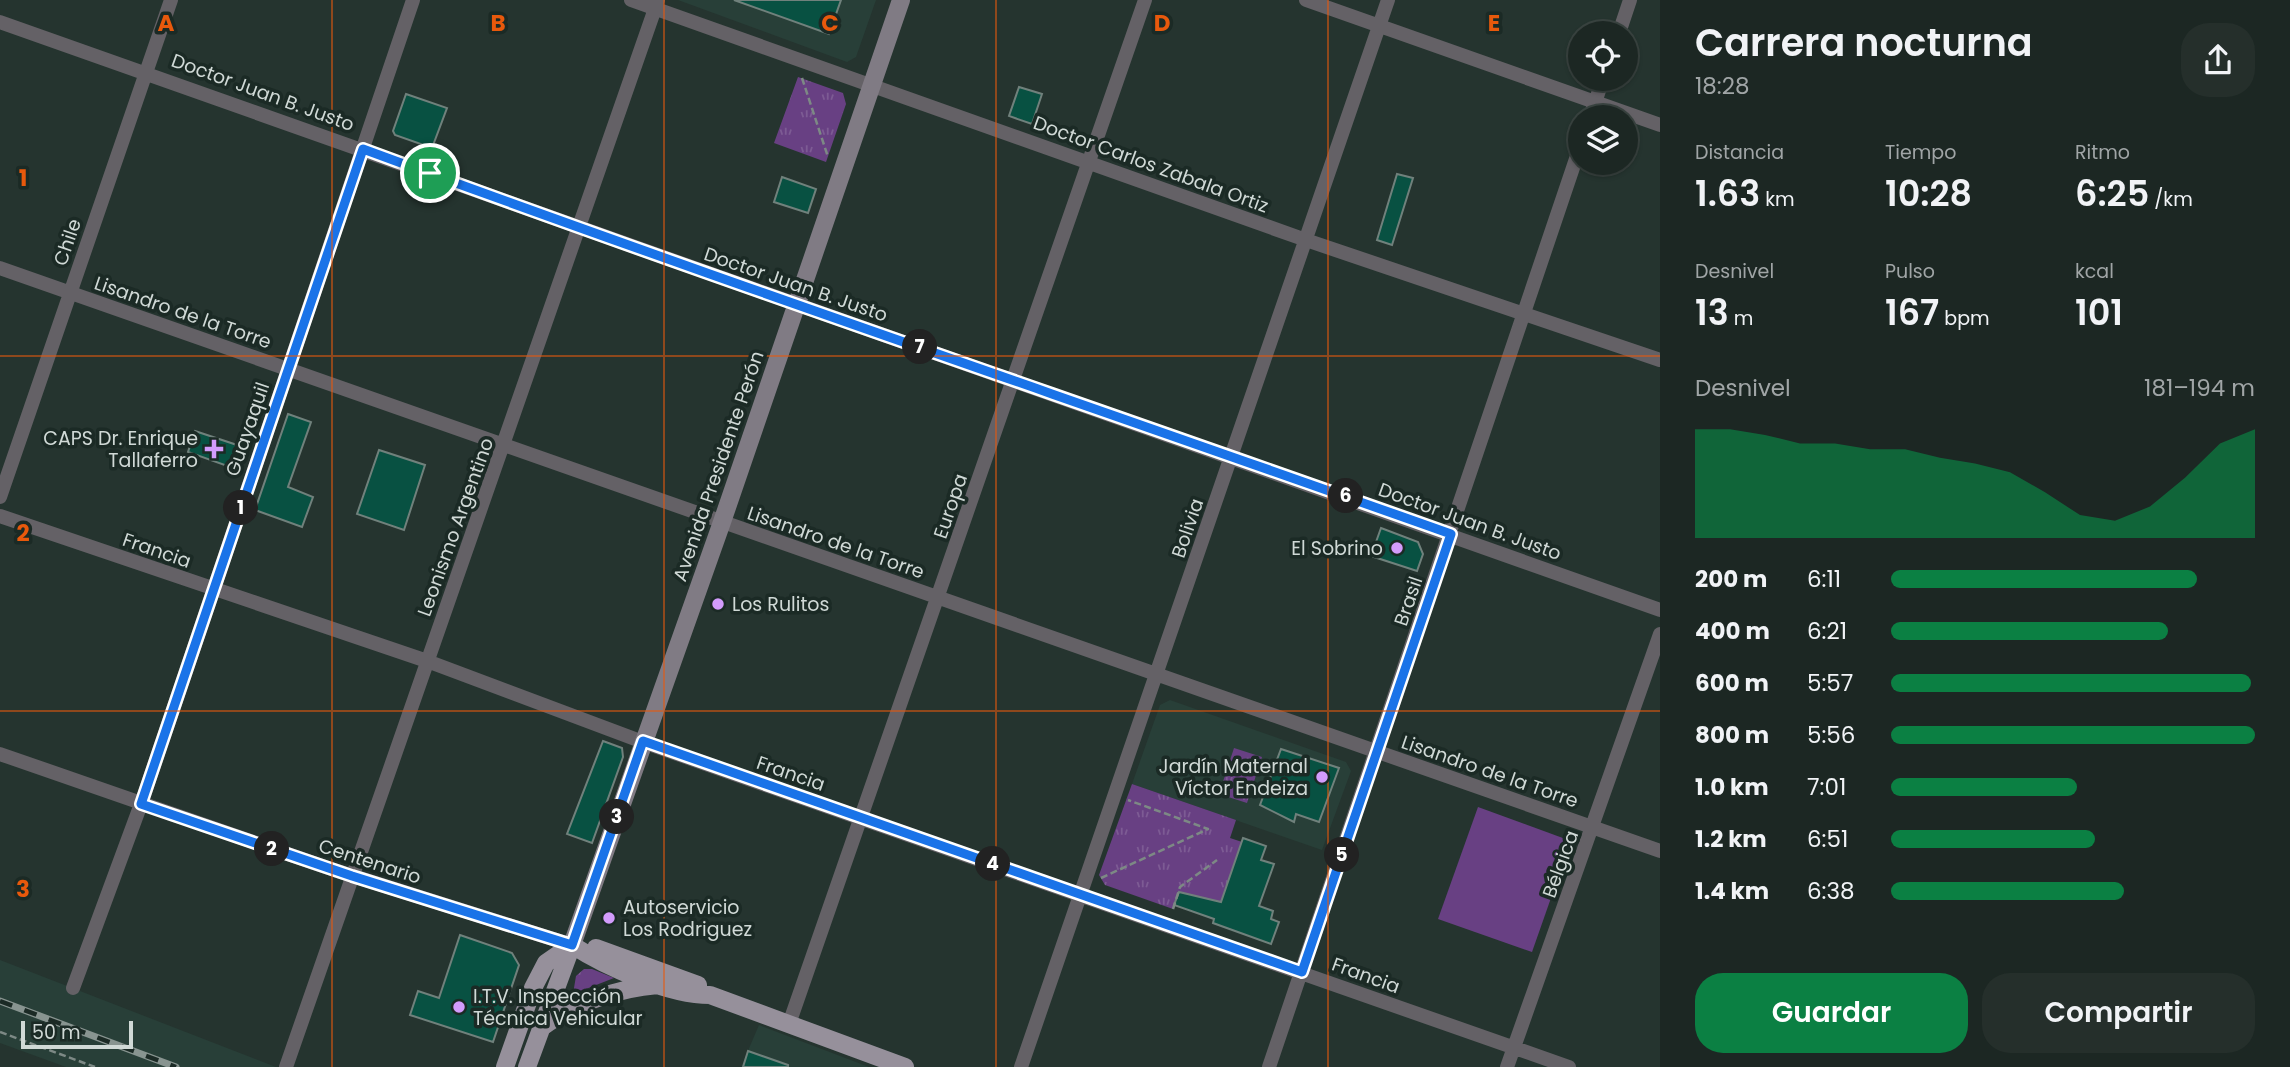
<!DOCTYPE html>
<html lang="es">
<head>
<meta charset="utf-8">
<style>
	:root { --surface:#1c2723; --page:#252f2b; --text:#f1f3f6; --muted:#a0a5a6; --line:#3a4441; --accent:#0b8043 }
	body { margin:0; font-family:Poppins,sans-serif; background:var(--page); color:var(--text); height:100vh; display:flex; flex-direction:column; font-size:26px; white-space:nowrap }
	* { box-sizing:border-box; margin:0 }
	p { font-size:23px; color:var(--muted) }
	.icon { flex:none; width:38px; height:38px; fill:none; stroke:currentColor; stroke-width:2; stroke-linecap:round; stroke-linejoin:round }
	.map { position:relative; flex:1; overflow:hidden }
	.panel { display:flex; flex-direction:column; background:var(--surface); width:630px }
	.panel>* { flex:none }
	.tools { position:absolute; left:1568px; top:21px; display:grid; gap:14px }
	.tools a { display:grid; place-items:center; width:70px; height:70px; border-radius:50%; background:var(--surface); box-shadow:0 2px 5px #0004,0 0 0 2px var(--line); font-size:35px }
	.scale { position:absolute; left:21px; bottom:18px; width:112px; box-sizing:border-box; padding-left:7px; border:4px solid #d0d9d6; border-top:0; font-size:19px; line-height:24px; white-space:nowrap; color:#d0d9d6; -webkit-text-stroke:5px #1b2a25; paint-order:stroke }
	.pin { position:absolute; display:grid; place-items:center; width:60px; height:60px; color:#fff; margin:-30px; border:4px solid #fff; border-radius:50%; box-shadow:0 2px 7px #0007 }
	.km { position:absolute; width:35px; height:35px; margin:-18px; border-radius:50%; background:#222; color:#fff; font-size:19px; line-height:35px; text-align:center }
	.round { display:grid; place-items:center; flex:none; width:74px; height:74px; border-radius:28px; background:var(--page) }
	.summary { display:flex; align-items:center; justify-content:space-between; height:119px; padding:0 35px }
	h1 { font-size:38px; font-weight:600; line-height:52px }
	.metrics { display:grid; grid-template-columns:repeat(3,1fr); gap:10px; height:119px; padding:7px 35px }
	.metrics div { display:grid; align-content:center }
	.metrics b { font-size:35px; font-weight:600 }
	.metrics small { font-size:19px; font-weight:400 }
	.metrics p { font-size:19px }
	.chart { height:196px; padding:14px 35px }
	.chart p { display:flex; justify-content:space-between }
	.chart svg { width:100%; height:126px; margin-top:7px; fill:var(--accent); opacity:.7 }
	.action { display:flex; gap:14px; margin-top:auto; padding:14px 35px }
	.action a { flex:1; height:80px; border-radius:28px; background:var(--accent); color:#fff; font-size:28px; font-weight:600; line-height:80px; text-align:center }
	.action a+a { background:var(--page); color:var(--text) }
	ul { padding:0 35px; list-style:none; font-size:23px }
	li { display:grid; grid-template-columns:112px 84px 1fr; align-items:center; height:52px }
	li i { height:18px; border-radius:9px; background:var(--accent) }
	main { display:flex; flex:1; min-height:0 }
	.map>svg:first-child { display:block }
	.built { fill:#283f38 }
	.green { fill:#684083 }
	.park { fill:url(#park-tufts) }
	.building { fill:#085142; stroke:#70817c; stroke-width:2 }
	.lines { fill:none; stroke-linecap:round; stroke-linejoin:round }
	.path { stroke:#7d8985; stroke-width:2.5; stroke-dasharray:7 3.5; stroke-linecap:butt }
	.street { stroke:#646166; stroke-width:14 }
	.secondary { stroke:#807b84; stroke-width:18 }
	.primary { stroke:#96909b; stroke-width:18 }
	.rail-casing { stroke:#889490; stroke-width:7 }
	.rail { stroke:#1b2a25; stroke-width:4.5; stroke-dasharray:13; stroke-linecap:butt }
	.route-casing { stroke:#fff; stroke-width:14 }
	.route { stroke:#1a73e8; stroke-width:9 }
	.grid { fill:none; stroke:#e8590c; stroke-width:2; stroke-opacity:0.55 }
	.poi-dot { fill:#d39cfc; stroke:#1b2a25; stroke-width:2.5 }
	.labels { text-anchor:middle; stroke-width:7; stroke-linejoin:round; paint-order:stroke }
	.street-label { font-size:19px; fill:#d0d9d6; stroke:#1b2a25 }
	.poi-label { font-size:19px; fill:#d0d9d6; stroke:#1b2a25; text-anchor:end }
	.grid-label { font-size:23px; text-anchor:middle; font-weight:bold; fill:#e8590c; stroke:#1b2a25; stroke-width:7; stroke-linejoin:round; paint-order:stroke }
</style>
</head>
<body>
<main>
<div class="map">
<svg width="1660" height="1067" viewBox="0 0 1660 1067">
	<defs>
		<pattern id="park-tufts" width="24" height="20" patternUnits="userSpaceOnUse" patternTransform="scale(1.75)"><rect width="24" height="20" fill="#684083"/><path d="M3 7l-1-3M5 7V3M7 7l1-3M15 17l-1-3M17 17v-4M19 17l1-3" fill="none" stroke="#7d5b94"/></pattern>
	</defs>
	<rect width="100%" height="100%" fill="#25342f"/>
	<path class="built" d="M 678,0 L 876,0 L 856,57 L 847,62 Z
		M 1170,700 L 1346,762 L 1351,771 L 1322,850 L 1132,784 L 1160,705 Z
		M 0,960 L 276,1067 L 66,1067 L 0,1043 Z
		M 759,1025 L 869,1067 L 741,1067 Z"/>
	<path class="green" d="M 1478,807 L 1571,841 L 1532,952 L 1438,919 Z"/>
	<path class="park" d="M 798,77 L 843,93 L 846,104 L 826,162 L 774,143 Z
		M 1234,748 L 1262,757 L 1247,803 L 1219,794 Z
		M 1132,784 L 1236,820 L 1230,838 L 1242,842 L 1221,902 L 1179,892 L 1173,909 L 1105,885 L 1099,875 Z
		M 584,969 L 592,969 L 614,978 L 573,994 L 576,976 Z"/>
	<path class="building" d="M 734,0 L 841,0 L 829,34 Z
		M 1019,87 L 1042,94 L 1032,124 L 1009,116 Z
		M 406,94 L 447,108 L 432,148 L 395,135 L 393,131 Z
		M 1397,174 L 1413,178 L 1392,245 L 1377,240 Z
		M 782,177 L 816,189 L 808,213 L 774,202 Z
		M 288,414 L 311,422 L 288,487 L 313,497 L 302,527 L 255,510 Z
		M 195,431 L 240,446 L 233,468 L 188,452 Z
		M 379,450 L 425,465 L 404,530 L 357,514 Z
		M 1381,528 L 1418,542 L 1423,554 L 1417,571 L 1371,556 Z
		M 603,741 L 622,748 L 623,757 L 592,843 L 567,834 Z
		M 1281,749 L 1339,768 L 1319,822 L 1296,814 L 1294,822 L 1260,805 Z
		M 1243,838 L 1266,846 L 1261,860 L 1274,864 L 1259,906 L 1273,911 L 1271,919 L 1279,922 L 1271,944 L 1213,923 L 1214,919 L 1174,905 L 1179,892 L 1221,902 Z
		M 460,935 L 512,953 L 519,965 L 493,1042 L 410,1015 L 418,991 L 439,998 Z
		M 748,1051 L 788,1065 L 788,1067 L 743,1067 Z"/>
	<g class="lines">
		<path class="path" d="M 802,78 L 828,157
			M 1101,878 L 1208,829 L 1128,800
			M 1173,909 L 1180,887 L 1217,860
			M 0,1032 L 95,1067"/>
		<path class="street" d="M 631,0 L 1306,240 L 1660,360
			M 1306,0 L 1660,125
			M 0,22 L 1660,610
			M 1619,33 L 1630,0
			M 1590,117 L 1603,79
			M 0,268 L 1660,851
			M 0,497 L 171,0
			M 0,516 L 427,661 L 643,742 L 1569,1067
			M 0,754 L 334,870 L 572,945
			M 73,988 L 141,804 L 413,0
			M 789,1024 L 1145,0
			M 286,1067 L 658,0
			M 1021,1067 L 1388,0
			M 1269,1067 L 1580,147
			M 1507,1067 L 1660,634"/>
		<path class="secondary" d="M 572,945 L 722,522 L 901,0"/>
		<path class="primary" d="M 572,945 C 606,967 669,995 710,995 L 905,1067
			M 596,948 L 698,985
			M 541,1028 C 572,1004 618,988 658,985
			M 505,1067 L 533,988 L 546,963 L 572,945
			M 527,1067 L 572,945"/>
		<defs>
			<path id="rail" d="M 0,1001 L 176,1067"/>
		</defs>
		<use href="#rail" class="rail-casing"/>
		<use href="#rail" class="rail"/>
	</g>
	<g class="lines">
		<defs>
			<path id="route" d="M 363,149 C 724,282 1088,405 1451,534 L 1302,972 L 643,741 L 572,945 L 352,876 L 141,804 Z"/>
		</defs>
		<use href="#route" class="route-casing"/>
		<use href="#route" class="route"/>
	</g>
	<path class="grid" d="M 332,0 L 332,1067M 664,0 L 664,1067M 996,0 L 996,1067M 1328,0 L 1328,1067M 0,356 L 1660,356M 0,711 L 1660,711"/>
	<g class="poi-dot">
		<path d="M210.5 438.5h7v7h7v7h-7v7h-7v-7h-7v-7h7z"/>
		<circle cx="1397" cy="548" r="7"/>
		<circle cx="718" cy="604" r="7"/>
		<circle cx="1322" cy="777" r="7"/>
		<circle cx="609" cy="918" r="7"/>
		<circle cx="459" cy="1007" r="7"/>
	</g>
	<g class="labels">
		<g class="street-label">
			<text transform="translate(263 92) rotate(20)" y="7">Doctor Juan B. Justo</text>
			<text transform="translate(1151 164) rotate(20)" y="7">Doctor Carlos Zabala Ortiz</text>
			<text transform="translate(67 242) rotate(-71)" y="7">Chile</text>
			<text transform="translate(796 284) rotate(19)" y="7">Doctor Juan B. Justo</text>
			<text transform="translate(183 312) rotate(19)" y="7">Lisandro de la Torre</text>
			<text transform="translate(247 429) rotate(-71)" y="7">Guayaquil</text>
			<text transform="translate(718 466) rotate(-71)" y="7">Avenida Presidente Perón</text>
			<text transform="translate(950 506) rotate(-71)" y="7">Europa</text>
			<text transform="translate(1470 521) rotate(20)" y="7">Doctor Juan B. Justo</text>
			<text transform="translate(455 527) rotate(-70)" y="7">Leonismo Argentino</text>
			<text transform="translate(1187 528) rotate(-71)" y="7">Bolivia</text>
			<text transform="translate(836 542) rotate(19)" y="7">Lisandro de la Torre</text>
			<text transform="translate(157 550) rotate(19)" y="7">Francia</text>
			<text transform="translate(1408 601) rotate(-71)" y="7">Brasil</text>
			<text transform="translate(1490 771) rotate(19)" y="7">Lisandro de la Torre</text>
			<text transform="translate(791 773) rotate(19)" y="7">Francia</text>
			<text transform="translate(370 861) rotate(18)" y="7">Centenario</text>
			<text transform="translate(1560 864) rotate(-70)" y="7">Bélgica</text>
			<text transform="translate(1366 975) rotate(20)" y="7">Francia</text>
		</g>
		<g class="poi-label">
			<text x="198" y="445">CAPS Dr. Enrique<tspan x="198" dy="22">Tallaferro</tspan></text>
			<text x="1383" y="555">El Sobrino</text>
			<text x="732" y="611" text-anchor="start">Los Rulitos</text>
			<text x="1308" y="773">Jardín Maternal<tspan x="1308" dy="22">Víctor Endeiza</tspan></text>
			<text x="623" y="914" text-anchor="start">Autoservicio<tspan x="623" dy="22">Los Rodriguez</tspan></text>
			<text x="473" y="1003" text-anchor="start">I.T.V. Inspección<tspan x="473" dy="22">Técnica Vehicular</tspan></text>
		</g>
	</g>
	<g class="grid-label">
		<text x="166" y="31">A</text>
		<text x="498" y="31">B</text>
		<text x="830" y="31">C</text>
		<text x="1162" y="31">D</text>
		<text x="1494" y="31">E</text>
		<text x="23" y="186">1</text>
		<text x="23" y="541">2</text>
		<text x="23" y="897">3</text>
	</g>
</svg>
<div class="tools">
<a><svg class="icon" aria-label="locate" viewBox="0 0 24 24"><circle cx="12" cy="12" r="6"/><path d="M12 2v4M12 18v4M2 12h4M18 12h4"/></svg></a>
<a><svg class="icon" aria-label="layers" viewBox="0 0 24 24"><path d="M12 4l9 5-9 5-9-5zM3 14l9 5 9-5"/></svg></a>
</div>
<div class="scale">50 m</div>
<div class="pin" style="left:430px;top:173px;background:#1e9e55"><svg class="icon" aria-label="arrive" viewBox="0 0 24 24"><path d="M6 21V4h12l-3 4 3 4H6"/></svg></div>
<b class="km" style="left:241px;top:508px">1</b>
<b class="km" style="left:272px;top:849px">2</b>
<b class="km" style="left:617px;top:817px">3</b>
<b class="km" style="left:993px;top:864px">4</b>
<b class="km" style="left:1342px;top:855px">5</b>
<b class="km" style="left:1346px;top:496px">6</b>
<b class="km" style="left:920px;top:347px">7</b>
</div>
<section class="panel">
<div class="summary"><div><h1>Carrera nocturna</h1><p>18:28</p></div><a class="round"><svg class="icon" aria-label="share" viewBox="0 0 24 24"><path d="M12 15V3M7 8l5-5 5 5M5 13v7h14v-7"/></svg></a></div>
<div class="metrics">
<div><p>Distancia</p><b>1.63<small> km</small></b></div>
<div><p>Tiempo</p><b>10:28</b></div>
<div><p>Ritmo</p><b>6:25<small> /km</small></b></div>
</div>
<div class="metrics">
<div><p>Desnivel</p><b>13<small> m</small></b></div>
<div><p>Pulso</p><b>167<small> bpm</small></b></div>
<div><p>kcal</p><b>101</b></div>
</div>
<div class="chart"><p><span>Desnivel</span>181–194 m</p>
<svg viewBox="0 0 160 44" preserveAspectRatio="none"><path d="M0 44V6L10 6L20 8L30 11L40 11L50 13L60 13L70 16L80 18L90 21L100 28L110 36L120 38L130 33L140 23L150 11L160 6V44z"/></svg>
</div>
<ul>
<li><b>200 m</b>6:11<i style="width:84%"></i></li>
<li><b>400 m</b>6:21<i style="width:76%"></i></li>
<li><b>600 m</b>5:57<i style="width:99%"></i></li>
<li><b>800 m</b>5:56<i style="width:100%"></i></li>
<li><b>1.0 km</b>7:01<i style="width:51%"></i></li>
<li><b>1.2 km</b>6:51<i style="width:56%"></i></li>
<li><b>1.4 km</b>6:38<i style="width:64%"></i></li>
</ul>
<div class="action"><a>Guardar</a><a>Compartir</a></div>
</section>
</main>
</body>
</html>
